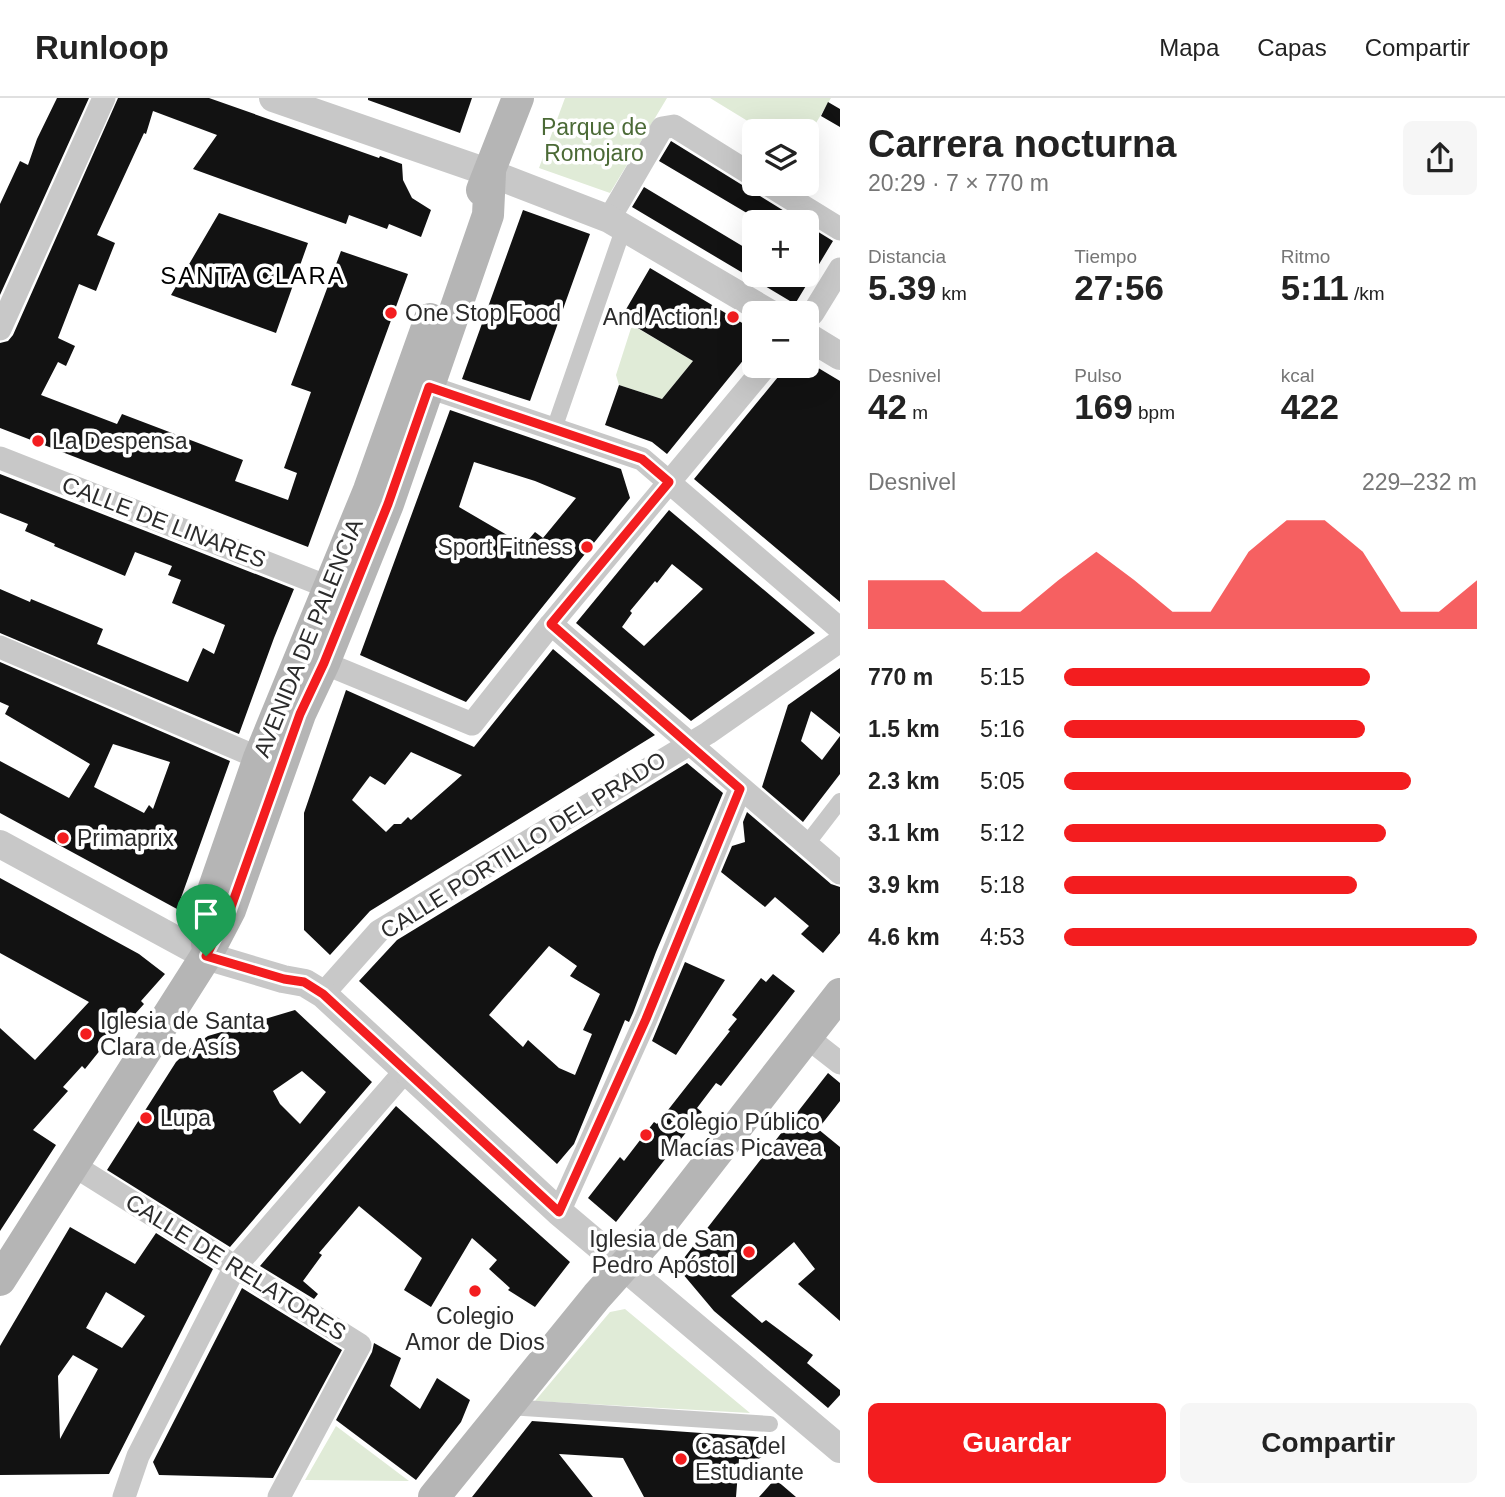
<!DOCTYPE html>
<html lang="es">
<head>
<meta charset="utf-8">
<style>
	:root { --surface:#fff; --page:#f6f6f6; --text:#222; --muted:#767676; --line:#e0e0e0; --accent:#f31d1f }
	body { margin:0; font-family:Helvetica,sans-serif; background:var(--page); color:var(--text); height:100vh; display:flex; flex-direction:column; font-size:26px; white-space:nowrap }
	* { box-sizing:border-box; margin:0 }
	p { font-size:23px; color:var(--muted) }
	.icon { flex:none; width:38px; height:38px; fill:none; stroke:currentColor; stroke-width:2; stroke-linecap:round; stroke-linejoin:round }
	.map { position:relative; flex:1; overflow:hidden }
	.drawer { display:flex; flex-direction:column; background:var(--surface); width:665px }
	.drawer>* { flex:none }
	.controls { position:absolute; left:742px; top:21px; display:grid; gap:14px }
	.controls a { display:grid; place-items:center; width:77px; height:77px; border-radius:10px; background:var(--surface); box-shadow:0 7px 28px #0002; font-size:35px }
	.pin { position:absolute; display:grid; place-items:center; width:60px; height:60px; color:#fff; margin:-72px -30px; border-radius:50% 50% 50% 0; rotate:-45deg; box-shadow:0 0 7px #0007 }
	.pin .icon { rotate:45deg }
	.round { display:grid; place-items:center; flex:none; width:74px; height:74px; border-radius:10px; background:var(--page) }
	.headline { display:flex; align-items:center; justify-content:space-between; height:119px; padding:0 28px }
	h1 { font-size:38px; font-weight:700; line-height:52px }
	.figures { display:grid; grid-template-columns:repeat(3,1fr); gap:10px; height:119px; padding:7px 28px }
	.figures div { display:grid; align-content:center }
	.figures b { font-size:35px; font-weight:700 }
	.figures small { font-size:19px; font-weight:400 }
	.figures p { font-size:19px }
	.chart { height:196px; padding:14px 28px }
	.chart p { display:flex; justify-content:space-between }
	.chart svg { width:100%; height:126px; margin-top:7px; fill:var(--accent); opacity:.7 }
	.primary-button { display:flex; gap:14px; margin-top:auto; padding:14px 28px }
	.primary-button a { flex:1; height:80px; border-radius:10px; background:var(--accent); color:#fff; font-size:28px; font-weight:700; line-height:80px; text-align:center }
	.primary-button a+a { background:var(--page); color:var(--text) }
	ul { padding:0 28px; list-style:none; font-size:23px }
	li { display:grid; grid-template-columns:112px 84px 1fr; align-items:center; height:52px }
	li i { height:18px; border-radius:9px; background:var(--accent) }
	header { display:flex; align-items:center; gap:42px; box-sizing:border-box; height:98px; padding:0 35px; background:var(--surface); border-bottom:2px solid var(--line) }
	header strong { font-size:33px }
	nav { display:flex; gap:38px; margin-inline-start:auto; font-size:24px }
	main { display:flex; flex:1; min-height:0 }
	.map>svg:first-child { display:block }
	.green { fill:#e0ebd7 }
	.building { fill:#121212; fill-rule:evenodd }
	.lines { fill:none; stroke-linecap:round; stroke-linejoin:round }
	.pedestrian { stroke:#c8c8c8; stroke-width:16 }
	.minor { stroke:#c8c8c8; stroke-width:23 }
	.tertiary { stroke:#c8c8c8; stroke-width:28 }
	.secondary { stroke:#b5b5b5; stroke-width:32 }
	.route-casing { stroke:#fff; stroke-width:14 }
	.route { stroke:#f31d1f; stroke-width:9 }
	.poi-dot { fill:#f31d1f; stroke:#fff; stroke-width:2.5 }
	.labels { text-anchor:middle; stroke-width:7; stroke-linejoin:round; paint-order:stroke }
	.park-label { font-size:23px; fill:#4b6a36; stroke:#fff }
	.poi-label { font-size:23px; fill:#2b2b2b; stroke:#fff; text-anchor:start }
	.street-label { font-size:23px; fill:#2b2b2b; stroke:#fff }
	.neighbourhood-label { font-size:24px; letter-spacing:2px; fill:#000; stroke:#fff }
</style>
</head>
<body>
<header>
<strong>Runloop</strong>
<nav><a>Mapa</a><a>Capas</a><a>Compartir</a></nav>
</header>
<main>
<div class="map">
<svg width="840" height="1399" viewBox="0 0 840 1399">
	<rect width="100%" height="100%" fill="#fff"/>
	<path class="green" d="M 565,0 L 667,0 L 610,95 L 539,70 Z
		M 710,0 L 831,0 L 807,40 L 807,33 L 764,33 Z
		M 632,227 L 693,263 L 662,301 L 619,287 L 616,277 Z
		M 625,1211 L 750,1315 L 535,1303 L 610,1214 Z
		M 336,1328 L 409,1383 L 305,1382 Z"/>
	<path class="building" d="M 57,0 L 89,0 L 0,197 L 0,106 L 20,63 L 28,67 L 37,41 Z
		M 118,0 L 209,0 L 379,60 L 380,58 L 402,66 L 403,82 L 412,100 L 431,112 L 421,139 L 389,126 L 387,131 L 349,117 L 346,126 L 193,71 L 217,37 L 153,13 L 146,36 L 144,35 L 97,137 L 115,145 L 96,193 L 79,186 L 58,240 L 75,248 L 66,268 L 58,264 L 41,297 L 117,326 L 122,316 L 243,362 L 235,383 L 288,402 L 297,375 L 284,370 L 311,294 L 291,287 L 341,153 L 408,176 L 308,449 L 0,330 L 0,245 L 8,243 L 13,237 Z
		M 368,0 L 472,0 L 460,35 L 368,2 Z
		M 828,4 L 840,11 L 840,29 L 821,18 Z
		M 671,43 L 747,90 L 755,92 L 760,98 L 802,124 L 762,124 L 659,63 Z
		M 644,89 L 754,155 L 754,177 L 807,177 L 807,127 L 833,143 L 795,206 L 632,109 Z
		M 523,112 L 590,136 L 530,303 L 462,281 Z
		M 219,115 L 308,145 L 276,235 L 171,197 Z
		M 650,170 L 754,232 L 754,249 L 667,356 L 652,344 L 605,327 L 619,287 L 662,301 L 693,263 L 621,220 Z
		M 787,268 L 815,268 L 840,283 L 840,504 L 694,381 Z
		M 450,312 L 621,371 L 630,400 L 466,604 L 360,557 ZM 474,364 L 535,383 L 576,400 L 543,440 L 535,434 L 524,447 L 459,409 Z
		M 0,376 L 294,491 L 274,540 L 239,636 L 0,535 L 0,491 L 30,504 L 31,501 L 103,531 L 97,546 L 188,584 L 203,550 L 214,556 L 225,527 L 172,505 L 181,482 L 168,477 L 172,468 L 135,454 L 125,478 L 54,448 L 55,446 L 25,433 L 28,426 L 0,415 Z
		M 669,412 L 815,535 L 691,623 L 576,525 ZM 672,466 L 703,491 L 644,548 L 622,529 L 632,515 L 630,513 L 655,483 L 657,485 Z
		M 553,551 L 655,637 L 370,813 L 330,857 L 304,832 L 304,715 L 346,592 L 474,649 ZM 411,654 L 462,677 L 411,722 L 408,719 L 401,726 L 394,726 L 386,734 L 352,702 L 370,678 L 385,687 Z
		M 0,564 L 230,663 L 177,811 L 0,715 L 0,663 L 69,700 L 90,666 L 5,616 L 9,608 L 0,604 ZM 113,646 L 170,664 L 153,711 L 149,707 L 144,715 L 94,689 Z
		M 840,570 L 840,636 L 811,613 L 801,643 L 822,662 L 840,638 L 840,676 L 803,724 L 762,689 L 788,607 Z
		M 687,665 L 723,695 L 656,854 L 633,915 L 629,924 L 625,922 L 574,1046 L 557,1066 L 359,883 L 397,842 ZM 549,848 L 577,868 L 570,878 L 600,896 L 583,932 L 592,936 L 575,977 L 559,970 L 528,942 L 523,949 L 489,917 Z
		M 747,714 L 831,786 L 840,789 L 840,835 L 823,855 L 801,836 L 809,828 L 775,799 L 765,809 L 721,774 L 732,748 L 745,744 L 743,724 Z
		M 0,780 L 139,856 L 165,876 L 141,903 L 144,906 L 125,927 L 122,925 L 85,971 L 82,968 L 63,989 L 68,993 L 33,1032 L 56,1047 L 0,1133 L 0,930 L 35,962 L 89,904 L 0,855 Z
		M 685,864 L 725,882 L 676,957 L 652,943 Z
		M 773,876 L 795,893 L 721,988 L 716,985 L 697,1010 L 702,1014 L 616,1124 L 588,1100 L 620,1059 L 624,1063 L 654,1024 L 657,1026 L 730,933 L 728,932 L 737,921 L 732,917 L 761,880 L 766,884 Z
		M 295,912 L 372,984 L 230,1149 L 107,1072 L 176,964 L 193,948 L 208,938 ZM 302,973 L 326,994 L 300,1026 L 280,1006 L 273,993 Z
		M 828,975 L 840,985 L 840,1003 L 818,1031 L 840,1049 L 840,1223 L 798,1186 L 815,1171 L 794,1144 L 731,1198 L 762,1225 L 766,1222 L 813,1257 L 807,1265 L 840,1292 L 840,1297 L 828,1310 L 714,1213 L 677,1169 Z
		M 396,1008 L 570,1164 L 535,1209 L 508,1192 L 510,1190 L 489,1171 L 497,1162 L 472,1140 L 431,1209 L 404,1192 L 422,1160 L 359,1108 L 319,1155 L 322,1157 L 303,1183 L 318,1196 L 314,1201 L 260,1168 Z
		M 70,1129 L 135,1166 L 156,1135 L 213,1171 L 109,1376 L 0,1377 L 0,1248 ZM 106,1194 L 145,1218 L 122,1250 L 86,1230 ZM 73,1257 L 98,1271 L 60,1341 L 58,1278 Z
		M 242,1190 L 342,1252 L 273,1380 L 159,1377 L 153,1364 Z
		M 374,1245 L 401,1260 L 390,1288 L 420,1311 L 437,1280 L 470,1302 L 461,1324 L 416,1382 L 336,1322 L 372,1254 Z
		M 532,1323 L 758,1339 L 767,1347 L 766,1356 L 757,1362 L 739,1361 L 736,1399 L 644,1399 L 623,1360 L 559,1356 L 593,1399 L 472,1399 Z
		M 775,1381 L 796,1399 L 759,1399 Z"/>
	<g class="lines">
		<path class="pedestrian" d="M 554,331 L 624,129
			M 806,747 L 840,703
			M 507,1309 L 770,1326"/>
		<path class="minor" d="M 767,86 L 840,131
			M 609,121 L 662,30 L 674,28 L 754,78
			M 807,221 L 813,215 L 840,171
			M 0,231 L 104,0
			M 429,289 L 642,361 L 840,531
			M 0,360 L 328,489
			M 551,526 L 840,775
			M 0,549 L 259,660
			M 324,565 L 472,626 L 551,526 L 766,268
			M 323,896 L 379,833 L 708,635 L 840,543
			M 808,940 L 840,965
			M 73,1067 L 360,1247 L 279,1399
			M 559,1114 L 646,921 L 740,691
			M 124,1399 L 138,1358 L 235,1169 L 406,972"/>
		<path class="tertiary" d="M 273,0 L 490,75 L 609,121 L 769,215
			M 807,238 L 840,258
			M 0,746 L 206,858 L 283,881 L 305,885 L 323,896 L 559,1114 L 840,1351"/>
		<path class="secondary" d="M 482,92 L 518,0
			M 207,846 L 207,810 L 259,660 L 369,392 L 430,221
			M 0,1182 L 206,858 L 230,812 L 300,616 L 324,565 L 388,406 L 488,117 L 490,75
			M 434,1399 L 597,1198 L 658,1130 L 840,896"/>
	</g>
	<g class="lines">
		<defs>
			<path id="route" d="M 429,289 L 642,361 L 669,384 L 551,526 L 740,691 L 646,921 L 559,1114 L 323,896 L 304,884 L 284,881 L 206,858 L 230,812 L 300,616 L 324,565 L 388,406 Z"/>
		</defs>
		<use href="#route" class="route-casing"/>
		<use href="#route" class="route"/>
	</g>
	<g class="poi-dot">
		<circle cx="391" cy="215" r="7"/>
		<circle cx="733" cy="219" r="7"/>
		<circle cx="38" cy="343" r="7"/>
		<circle cx="587" cy="449" r="7"/>
		<circle cx="63" cy="740" r="7"/>
		<circle cx="86" cy="936" r="7"/>
		<circle cx="146" cy="1020" r="7"/>
		<circle cx="646" cy="1037" r="7"/>
		<circle cx="749" cy="1154" r="7"/>
		<circle cx="475" cy="1193" r="7"/>
		<circle cx="681" cy="1361" r="7"/>
	</g>
	<g class="labels">
		<g class="park-label">
			<text x="594" y="37">Parque de<tspan x="594" dy="26">Romojaro</tspan></text>
		</g>
		<g class="poi-label">
			<text x="405" y="223">One Stop Food</text>
			<text x="719" y="227" text-anchor="end">And Action!</text>
			<text x="52" y="351">La Despensa</text>
			<text x="573" y="457" text-anchor="end">Sport Fitness</text>
			<text x="77" y="748">Primaprix</text>
			<text x="100" y="931">Iglesia de Santa<tspan x="100" dy="26">Clara de Asís</tspan></text>
			<text x="160" y="1028">Lupa</text>
			<text x="660" y="1032">Colegio Público<tspan x="660" dy="26">Macías Picavea</tspan></text>
			<text x="735" y="1149" text-anchor="end">Iglesia de San<tspan x="735" dy="26">Pedro Apóstol</tspan></text>
			<text x="475" y="1226" text-anchor="middle">Colegio<tspan x="475" dy="26">Amor de Dios</tspan></text>
			<text x="695" y="1356">Casa del<tspan x="695" dy="26">Estudiante</tspan></text>
		</g>
		<g class="street-label">
			<text transform="translate(164 424) rotate(21)" y="8">CALLE DE LINARES</text>
			<text transform="translate(308 540) rotate(-68)" y="8">AVENIDA DE PALENCIA</text>
			<text transform="translate(523 747) rotate(-32)" y="8">CALLE PORTILLO DEL PRADO</text>
			<text transform="translate(236 1169) rotate(32)" y="8">CALLE DE RELATORES</text>
		</g>
		<g class="neighbourhood-label">
			<text x="253" y="186">SANTA CLARA</text>
		</g>
	</g>
</svg>
<div class="controls">
<a><svg class="icon" aria-label="layers" viewBox="0 0 24 24"><path d="M12 4l9 5-9 5-9-5zM3 14l9 5 9-5"/></svg></a>
<a>+</a>
<a>−</a>
</div>
<div class="pin" style="left:206px;top:858px;background:#1e9e55"><svg class="icon" aria-label="arrive" viewBox="0 0 24 24"><path d="M6 21V4h12l-3 4 3 4H6"/></svg></div>
</div>
<section class="drawer">
<div class="headline"><div><h1>Carrera nocturna</h1><p>20:29 · 7 × 770 m</p></div><a class="round"><svg class="icon" aria-label="share" viewBox="0 0 24 24"><path d="M12 15V3M7 8l5-5 5 5M5 13v7h14v-7"/></svg></a></div>
<div class="figures">
<div><p>Distancia</p><b>5.39<small> km</small></b></div>
<div><p>Tiempo</p><b>27:56</b></div>
<div><p>Ritmo</p><b>5:11<small> /km</small></b></div>
</div>
<div class="figures">
<div><p>Desnivel</p><b>42<small> m</small></b></div>
<div><p>Pulso</p><b>169<small> bpm</small></b></div>
<div><p>kcal</p><b>422</b></div>
</div>
<div class="chart"><p><span>Desnivel</span>229–232 m</p>
<svg viewBox="0 0 160 44" preserveAspectRatio="none"><path d="M0 44V27L10 27L20 27L30 38L40 38L50 27L60 17L70 27L80 38L90 38L100 17L110 6L120 6L130 17L140 38L150 38L160 27V44z"/></svg>
</div>
<ul>
<li><b>770 m</b>5:15<i style="width:74%"></i></li>
<li><b>1.5 km</b>5:16<i style="width:73%"></i></li>
<li><b>2.3 km</b>5:05<i style="width:84%"></i></li>
<li><b>3.1 km</b>5:12<i style="width:78%"></i></li>
<li><b>3.9 km</b>5:18<i style="width:71%"></i></li>
<li><b>4.6 km</b>4:53<i style="width:100%"></i></li>
</ul>
<div class="primary-button"><a>Guardar</a><a>Compartir</a></div>
</section>
</main>
</body>
</html>
